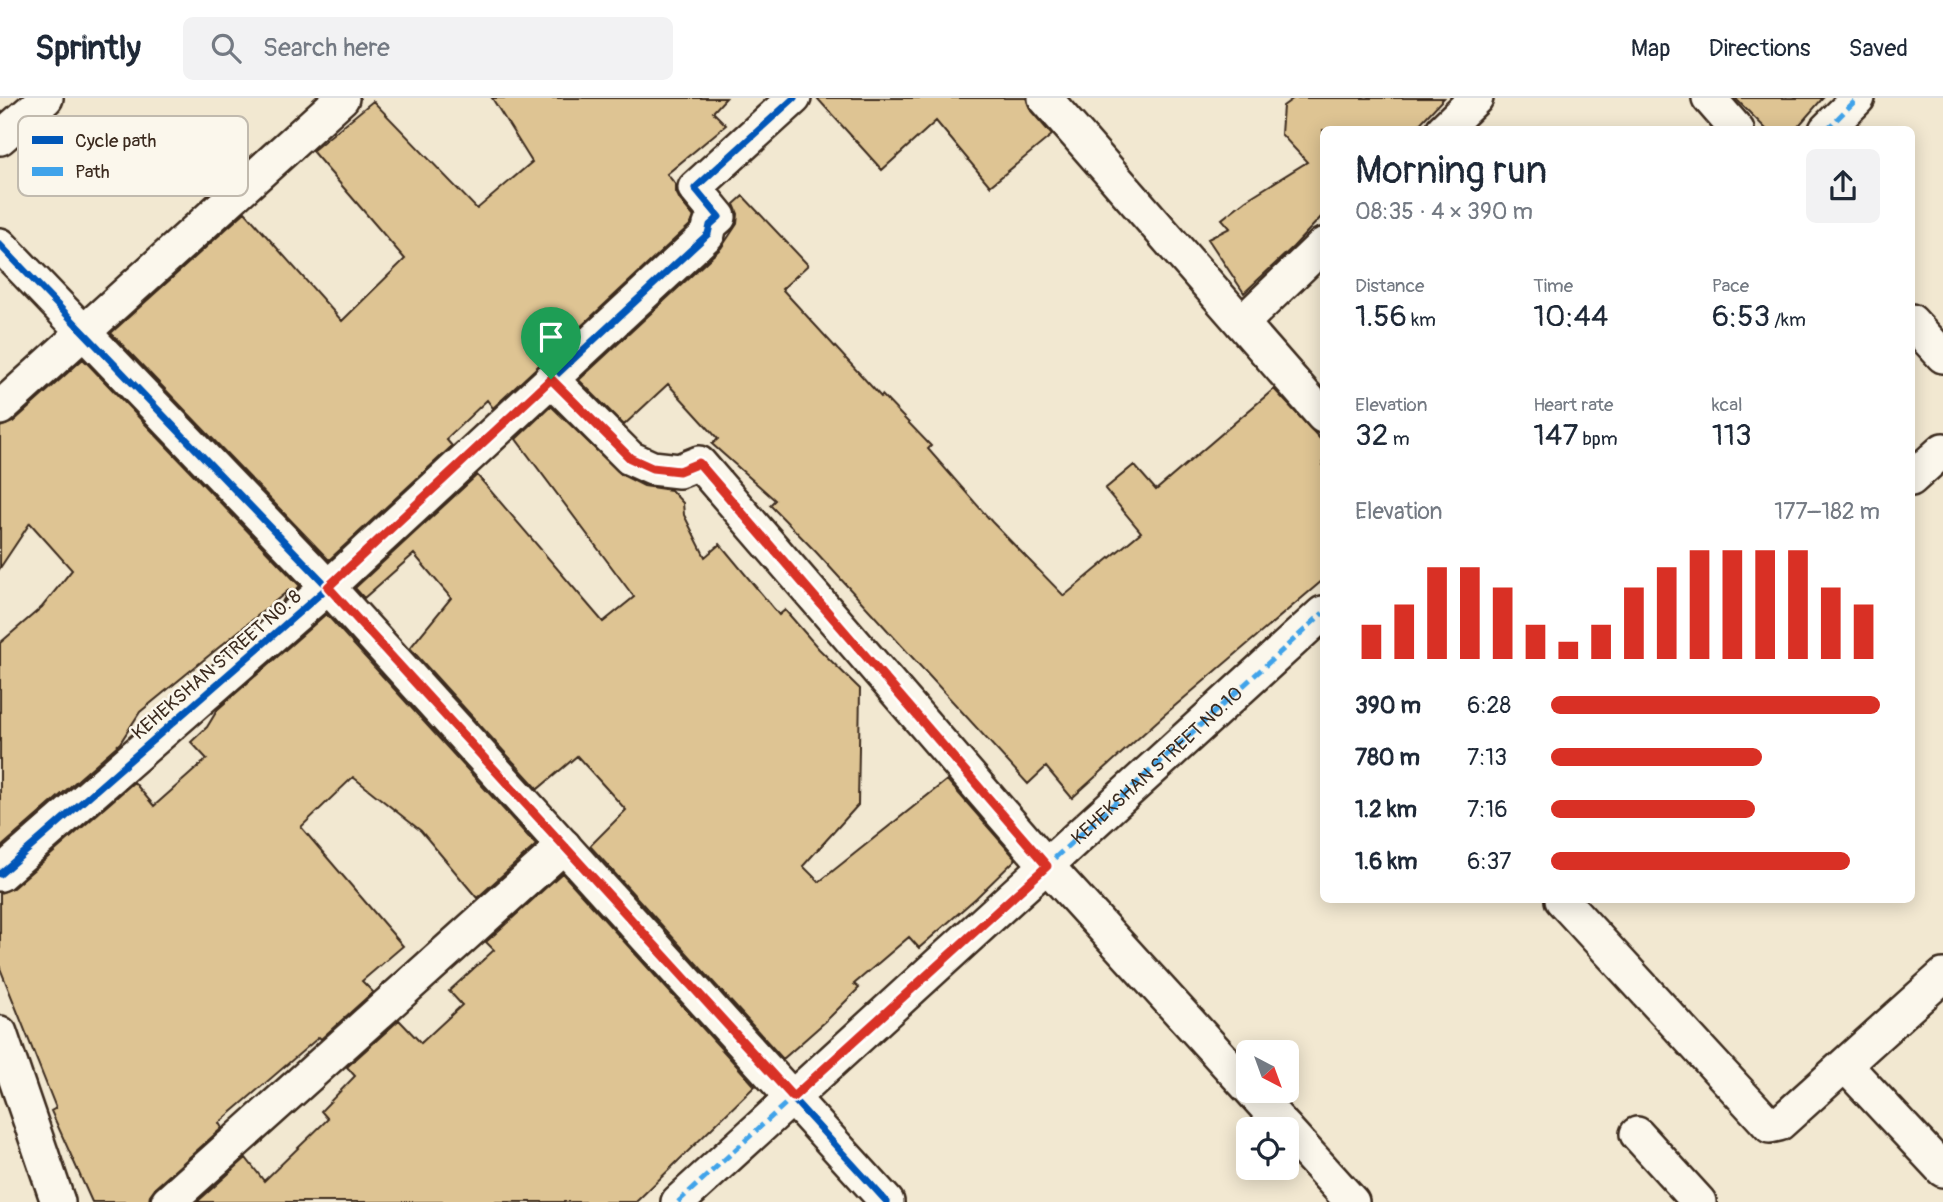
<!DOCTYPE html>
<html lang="en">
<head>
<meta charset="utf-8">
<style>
	:root { --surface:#fff; --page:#f2f2f3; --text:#1f2937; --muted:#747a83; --line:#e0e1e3; --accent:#d93025 }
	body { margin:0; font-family:Pangolin,sans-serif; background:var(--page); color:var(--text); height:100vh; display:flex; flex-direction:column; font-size:26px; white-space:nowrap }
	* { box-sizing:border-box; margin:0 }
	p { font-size:23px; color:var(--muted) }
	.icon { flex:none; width:38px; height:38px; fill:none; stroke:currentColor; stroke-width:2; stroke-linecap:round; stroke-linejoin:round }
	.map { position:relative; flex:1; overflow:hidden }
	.panel { position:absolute; left:1320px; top:28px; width:595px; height:777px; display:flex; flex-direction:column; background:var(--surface); border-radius:10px; box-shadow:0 4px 18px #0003 }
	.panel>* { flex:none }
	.needle { width:46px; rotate:139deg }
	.controls { position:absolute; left:1236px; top:942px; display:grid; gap:14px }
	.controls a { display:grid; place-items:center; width:63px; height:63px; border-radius:10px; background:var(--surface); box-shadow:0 4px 18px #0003; font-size:35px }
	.pin { position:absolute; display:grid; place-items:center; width:60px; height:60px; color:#fff; margin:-72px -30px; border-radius:50% 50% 50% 0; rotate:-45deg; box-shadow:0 0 7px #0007 }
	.pin .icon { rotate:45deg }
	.round { display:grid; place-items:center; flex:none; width:74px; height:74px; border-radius:10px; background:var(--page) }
	.overview { display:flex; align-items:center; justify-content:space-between; height:119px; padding:0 35px }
	h1 { font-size:38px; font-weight:600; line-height:52px }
	.figures { display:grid; grid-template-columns:repeat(3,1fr); gap:10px; height:119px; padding:7px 35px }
	.figures div { display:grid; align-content:center }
	.figures b { font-size:30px; font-weight:600 }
	.figures small { font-size:19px; font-weight:400 }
	.figures p { font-size:19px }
	.chart { height:196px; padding:14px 35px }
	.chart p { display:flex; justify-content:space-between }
	.chart svg { width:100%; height:126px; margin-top:7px; stroke:var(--accent); stroke-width:6 }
	ul { padding:0 35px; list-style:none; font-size:23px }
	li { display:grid; grid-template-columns:112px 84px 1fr; align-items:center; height:52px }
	li i { height:18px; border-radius:9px; background:var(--accent) }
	header { display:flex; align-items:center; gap:42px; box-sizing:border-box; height:98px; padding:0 35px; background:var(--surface); border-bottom:2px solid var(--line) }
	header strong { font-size:33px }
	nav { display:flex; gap:38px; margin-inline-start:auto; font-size:24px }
	.search { width:490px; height:63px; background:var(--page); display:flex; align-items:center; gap:18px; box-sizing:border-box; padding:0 24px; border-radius:10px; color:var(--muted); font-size:26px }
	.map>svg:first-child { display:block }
	.building { fill:#dec493; stroke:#3b2a1e; stroke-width:2 }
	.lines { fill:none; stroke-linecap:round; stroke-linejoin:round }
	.minor-casing { stroke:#3b2a1e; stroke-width:38 }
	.minor { stroke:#fbf7ec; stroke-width:33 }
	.quiet { stroke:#3fa3ea; stroke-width:5; stroke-dasharray:10 5; stroke-linecap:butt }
	.cycleway-casing { stroke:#fbf7ec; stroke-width:11 }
	.cycleway { stroke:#0057b8; stroke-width:7 }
	.route-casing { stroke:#fff; stroke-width:14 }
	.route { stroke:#d93025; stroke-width:9 }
	.labels { text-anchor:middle; stroke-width:5; stroke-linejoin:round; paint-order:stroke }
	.street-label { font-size:19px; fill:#3b2a1e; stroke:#fbf7ec }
	.key { fill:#fbf7ec; stroke:#c1baae; stroke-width:2 }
	.key-label { font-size:19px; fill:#3b2a1e }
</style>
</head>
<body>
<header>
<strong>Sprintly</strong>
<div class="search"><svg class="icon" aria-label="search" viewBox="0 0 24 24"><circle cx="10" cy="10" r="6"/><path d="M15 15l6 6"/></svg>Search here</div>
<nav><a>Map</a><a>Directions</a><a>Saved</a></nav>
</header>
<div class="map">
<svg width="1943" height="1104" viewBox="0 0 1943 1104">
	<rect width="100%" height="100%" fill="#f2e8d1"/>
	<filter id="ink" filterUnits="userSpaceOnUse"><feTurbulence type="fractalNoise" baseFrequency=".0143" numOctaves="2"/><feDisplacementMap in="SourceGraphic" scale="14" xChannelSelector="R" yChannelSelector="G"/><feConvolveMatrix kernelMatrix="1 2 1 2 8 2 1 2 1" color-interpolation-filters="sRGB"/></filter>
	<g filter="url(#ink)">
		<path class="building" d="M 492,0 L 726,0 L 713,14 L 726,27 L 667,76 L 676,87 L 676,94 L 680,102 L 694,119 L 691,126 L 493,310 L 487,302 L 446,341 L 452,348 L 329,462 L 111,235 L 245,114 L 342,223 L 405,161 L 312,53 L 373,3 L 477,111 L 532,64 Z
			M 817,0 L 1026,0 L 1031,13 L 1052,37 L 990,88 L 936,23 L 882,72 Z
			M 1294,0 L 1444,0 L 1414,32 L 1323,32 L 1323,117 L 1293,149 L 1244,195 L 1208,141 L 1230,130 L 1222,121 L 1246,102 L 1307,64 L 1281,36 L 1283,8 Z
			M 1735,0 L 1823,0 L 1795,32 L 1767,32 Z
			M 743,98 L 808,167 L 782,191 L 881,299 L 882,297 L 931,348 L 928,351 L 992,424 L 1064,498 L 1141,434 L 1105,391 L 1134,367 L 1156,392 L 1274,291 L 1323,344 L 1323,482 L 1163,618 L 1072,700 L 1046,669 L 1028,686 L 816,454 L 770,407 L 775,402 L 712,346 L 718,341 L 668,286 L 624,327 L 579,282 L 721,150 L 737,126 L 738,116 L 734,106 Z
			M 83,261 L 300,488 L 282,504 L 289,492 L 140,614 L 120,645 L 0,750 L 0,545 L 42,509 L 72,472 L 30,425 L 0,470 L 0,329 L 13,324 Z
			M 551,308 L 622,377 L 644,388 L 671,392 L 683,405 L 684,417 L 705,459 L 720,446 L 779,517 L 785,512 L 819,551 L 860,591 L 858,707 L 803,768 L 819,784 L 947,682 L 1016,761 L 976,800 L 919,850 L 909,839 L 854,886 L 859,890 L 826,923 L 783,961 L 590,748 L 626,712 L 577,658 L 538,691 L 410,550 L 451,500 L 414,456 L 364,500 L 355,490 L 477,377 L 603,524 L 634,499 L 516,341 Z
			M 326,516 L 536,747 L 477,800 L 421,733 L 353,679 L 301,729 L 403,848 L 362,883 L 373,894 L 321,941 L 319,939 L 219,1025 L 222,1030 L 155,1090 L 150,1097 L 149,1104 L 92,1104 L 51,1013 L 56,1010 L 0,870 L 0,795 L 13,790 L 134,684 L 154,708 L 207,661 L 191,644 L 207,629 L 218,611 Z
			M 562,775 L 755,988 L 636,1104 L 197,1104 L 246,1060 L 264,1083 L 328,1021 L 321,1013 L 355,978 L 347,969 L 399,922 L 421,945 L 462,907 L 449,893 L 494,852 L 486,844 Z"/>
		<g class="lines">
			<defs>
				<g id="minor">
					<path d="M 1045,0 L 1323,318"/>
					<path d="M 1709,0 L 1737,32"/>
					<path d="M 1443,32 L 1476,0"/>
					<path d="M 1826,32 L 1858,0"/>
					<path d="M 0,40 L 46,0"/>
					<path d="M 0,147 L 328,489 L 887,1104"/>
					<path d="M 1911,223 L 1943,258"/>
					<path d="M 1242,225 L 1323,147"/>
					<path d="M 551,281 L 630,360 L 652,370 L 679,373 L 699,365 L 1047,768 L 1248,989"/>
					<path d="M 0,310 L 342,0"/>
					<path d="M 1911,381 L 1943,352"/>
					<path d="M 0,776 L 328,489 L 708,136 L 710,127 L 719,119 L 695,90 L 794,0"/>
					<path d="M 1562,802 L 1770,1028 L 1779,1026 L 1943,878"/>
					<path d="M 0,935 L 58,1104"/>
					<path d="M 1845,967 L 1943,1072"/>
					<path d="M 1251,992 L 1286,1031"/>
					<path d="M 1286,1031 L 1352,1104"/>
					<path d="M 1637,1036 L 1699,1104"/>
					<path d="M 168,1104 L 564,748"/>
					<path id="s1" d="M 678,1104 L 1323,515"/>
				</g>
			</defs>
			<use href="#minor" class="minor-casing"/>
			<use href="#minor" class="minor"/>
			<path class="quiet" d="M 1826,32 L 1858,0
				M 678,1104 L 1323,515"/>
			<defs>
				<path id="cycleway" d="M 0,147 L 328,489 L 887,1104
					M 0,776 L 328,489 L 708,136 L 710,127 L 719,119 L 695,90 L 794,0"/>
			</defs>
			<use href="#cycleway" class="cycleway-casing"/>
			<use href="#cycleway" class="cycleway"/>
		</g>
	</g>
	<g class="lines" filter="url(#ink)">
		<defs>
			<path id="route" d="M 551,281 L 630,360 L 652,370 L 679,373 L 699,365 L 1047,768 L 793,999 L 328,489 Z"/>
		</defs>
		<use href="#route" class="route-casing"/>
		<use href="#route" class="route"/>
	</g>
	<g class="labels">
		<g class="street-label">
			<text transform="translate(216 566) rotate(-41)" y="7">KEHEKSHAN STREET NO. 8</text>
			<text dy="7" stroke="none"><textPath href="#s1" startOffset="648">KEHEKSHAN STREET NO.10</textPath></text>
		</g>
	</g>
	<rect x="18" y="18" width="230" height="80" rx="10" class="key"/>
	<rect x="32" y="38" width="31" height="8" fill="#0057b8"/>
	<rect x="32" y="69" width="31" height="9" fill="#3fa3ea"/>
	<g class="key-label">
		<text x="75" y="49">Cycle path</text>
		<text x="75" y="80">Path</text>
	</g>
</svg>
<div class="controls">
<a><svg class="needle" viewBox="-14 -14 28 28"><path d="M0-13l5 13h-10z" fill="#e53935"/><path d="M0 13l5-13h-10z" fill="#747a83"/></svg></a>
<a><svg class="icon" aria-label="locate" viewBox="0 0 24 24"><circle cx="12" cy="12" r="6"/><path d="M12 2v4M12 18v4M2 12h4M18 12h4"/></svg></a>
</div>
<div class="pin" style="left:551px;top:281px;background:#1e9e55"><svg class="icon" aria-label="arrive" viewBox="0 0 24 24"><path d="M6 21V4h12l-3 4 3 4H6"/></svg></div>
<section class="panel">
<div class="overview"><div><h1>Morning run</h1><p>08:35 · 4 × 390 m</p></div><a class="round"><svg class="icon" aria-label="share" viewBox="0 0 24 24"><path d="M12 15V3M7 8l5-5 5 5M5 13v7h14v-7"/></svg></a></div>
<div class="figures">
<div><p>Distance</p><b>1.56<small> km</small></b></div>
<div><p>Time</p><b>10:44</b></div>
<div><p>Pace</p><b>6:53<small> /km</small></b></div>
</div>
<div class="figures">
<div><p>Elevation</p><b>32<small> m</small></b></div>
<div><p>Heart rate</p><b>147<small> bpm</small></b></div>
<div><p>kcal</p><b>113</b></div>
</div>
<div class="chart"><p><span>Elevation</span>177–182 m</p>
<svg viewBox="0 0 160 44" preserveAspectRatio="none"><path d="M5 44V32M15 44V25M25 44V12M35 44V12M45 44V19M55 44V32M65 44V38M75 44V32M85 44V19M95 44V12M105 44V6M115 44V6M125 44V6M135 44V6M145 44V19M155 44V25"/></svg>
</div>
<ul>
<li><b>390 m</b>6:28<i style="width:100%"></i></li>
<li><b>780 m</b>7:13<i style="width:64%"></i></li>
<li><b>1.2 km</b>7:16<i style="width:62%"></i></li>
<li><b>1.6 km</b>6:37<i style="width:91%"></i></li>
</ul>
</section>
</div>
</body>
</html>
